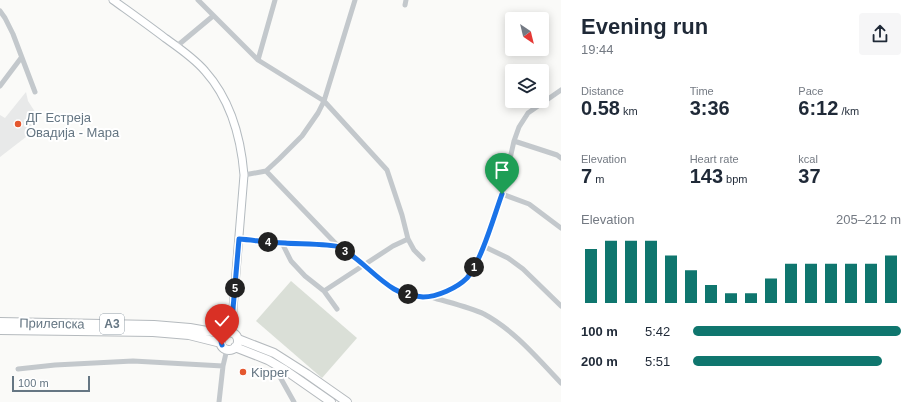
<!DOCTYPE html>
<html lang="en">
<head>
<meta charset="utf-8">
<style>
	:root { --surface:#fff; --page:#f6f6f7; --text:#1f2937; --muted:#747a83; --accent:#0f766e }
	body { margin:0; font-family:Helvetica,sans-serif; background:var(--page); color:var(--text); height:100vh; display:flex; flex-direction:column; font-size:15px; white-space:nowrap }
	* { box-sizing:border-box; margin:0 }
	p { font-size:13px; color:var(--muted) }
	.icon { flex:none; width:22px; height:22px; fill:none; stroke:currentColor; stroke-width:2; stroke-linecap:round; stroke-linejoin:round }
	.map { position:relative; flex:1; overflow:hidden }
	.drawer { display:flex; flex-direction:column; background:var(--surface); width:360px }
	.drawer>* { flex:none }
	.needle { width:26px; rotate:145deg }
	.buttons { position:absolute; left:505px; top:12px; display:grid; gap:8px }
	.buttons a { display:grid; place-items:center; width:44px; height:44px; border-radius:4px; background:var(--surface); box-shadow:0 2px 10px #0003; font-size:20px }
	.scale { position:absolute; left:12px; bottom:10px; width:78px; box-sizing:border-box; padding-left:4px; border:2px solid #657683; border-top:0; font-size:11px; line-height:14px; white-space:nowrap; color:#657683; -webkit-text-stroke:3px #fff; paint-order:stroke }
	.pin { position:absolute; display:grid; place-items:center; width:34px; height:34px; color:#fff; margin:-41px -17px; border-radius:50% 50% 50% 0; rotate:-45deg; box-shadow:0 0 4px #0007 }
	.pin .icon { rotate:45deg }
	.km { position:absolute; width:20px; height:20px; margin:-10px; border-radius:50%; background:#222; color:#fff; font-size:11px; line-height:20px; text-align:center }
	.round { display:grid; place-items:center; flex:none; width:42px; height:42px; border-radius:4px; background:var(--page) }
	.summary { display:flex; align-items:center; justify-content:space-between; height:68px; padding:0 20px }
	h1 { font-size:22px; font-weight:700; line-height:30px }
	.stats { display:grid; grid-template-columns:repeat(3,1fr); gap:6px; height:68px; padding:4px 20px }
	.stats div { display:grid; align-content:center }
	.stats b { font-size:20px; font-weight:700 }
	.stats small { font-size:11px; font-weight:400 }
	.stats p { font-size:11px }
	.chart { height:112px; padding:8px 20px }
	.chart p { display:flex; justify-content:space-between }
	.chart svg { width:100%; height:72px; margin-top:4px; stroke:var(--accent); stroke-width:6 }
	ul { padding:0 20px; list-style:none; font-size:13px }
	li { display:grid; grid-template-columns:64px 48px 1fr; align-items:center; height:30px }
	li i { height:10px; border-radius:5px; background:var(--accent) }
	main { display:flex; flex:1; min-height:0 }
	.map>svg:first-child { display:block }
	.built { fill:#e8e9e9 }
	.green { fill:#dadfd7 }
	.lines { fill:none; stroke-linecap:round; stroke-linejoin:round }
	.secondary-casing { stroke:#b3babf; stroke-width:9 }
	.primary-casing { stroke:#b5babe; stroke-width:10 }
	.street { stroke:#c3c8cc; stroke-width:5 }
	.secondary { stroke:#fff; stroke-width:7 }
	.primary { stroke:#fff; stroke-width:8 }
	.route-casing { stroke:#fff; stroke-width:8 }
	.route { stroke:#1a73e8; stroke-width:5 }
	.poi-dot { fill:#e4572e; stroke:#fff; stroke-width:1.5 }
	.labels { text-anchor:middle; stroke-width:4; stroke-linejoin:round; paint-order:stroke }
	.shield { fill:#fff; stroke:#939fa8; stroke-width:1 }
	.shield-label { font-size:12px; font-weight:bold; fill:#657683 }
	.poi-label { font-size:13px; fill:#657683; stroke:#fff; text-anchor:start }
	.street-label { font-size:13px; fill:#657683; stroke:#fff }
</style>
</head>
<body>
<main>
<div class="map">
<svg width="561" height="402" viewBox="0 0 561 402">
	<rect width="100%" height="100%" fill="#fafaf8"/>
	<path class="built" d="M 26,92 L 28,101 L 37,115 L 35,130 L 0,157 L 0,115 L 5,118 Z"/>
	<path class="green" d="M 291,281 L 357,338 L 322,378 L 256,321 Z"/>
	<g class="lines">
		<defs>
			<path id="secondary" d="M 113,0 C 131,13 148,25 165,38 C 179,48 194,58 205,71 C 230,99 241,138 244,175 L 231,333"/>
			<path id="primary" d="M 0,322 L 154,325 L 190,328 L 224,334
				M 0,330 L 153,332 L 189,335 L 221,343
				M220 341a9 9 0 1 1 18 0a9 9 0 1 1-18 0Z
				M 238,339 L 274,353 L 307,374 L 347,402
				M 235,347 L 268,360 L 285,370 L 331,402"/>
		</defs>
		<use href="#secondary" class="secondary-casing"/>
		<use href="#primary" class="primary-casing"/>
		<path class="street" d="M 198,0 L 258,60 L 324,101 L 387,170 L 402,215 L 408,239 L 414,250 L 423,259
			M 405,5 L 406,0
			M 0,11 L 5,18 L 13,34 L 35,92
			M 177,46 L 213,16
			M 258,60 L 275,0
			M 0,86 L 21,58
			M 514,141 L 557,155 L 561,158
			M 266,171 L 338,246 L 364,264 L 377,278 L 396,291 L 416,297 L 431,297 L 450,290 L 467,278 L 475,265 L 483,246 L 502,194 L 514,141 L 519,127 L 528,113 L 561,90
			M 244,175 L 266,171 L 279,159 L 302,136 L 318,113 L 324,101 L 355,0
			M 502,194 L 529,204 L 561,228
			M 239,239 L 282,243 L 338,246
			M 282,243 L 291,261 L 305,276 L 324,291
			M 483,246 L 508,258 L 523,269 L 561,306
			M 431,297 C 447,302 469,307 484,314 C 514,330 538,359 561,383
			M 337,309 L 324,291 L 393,246 L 408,239
			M 18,369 L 55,365 L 133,361 L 223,366
			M 285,370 L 280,377 L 294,402
			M 219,402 L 223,366 L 227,349"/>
		<use href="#secondary" class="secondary"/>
		<use href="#primary" class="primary"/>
	</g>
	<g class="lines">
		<defs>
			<path id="route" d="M 222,345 C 219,338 223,332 231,332 L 239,239 C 254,240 269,243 285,243 C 294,244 333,244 339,247 C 360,258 374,277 394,289 C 402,294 414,296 423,297 C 437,297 457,288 467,278 C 481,262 494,216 502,194"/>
		</defs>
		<use href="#route" class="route-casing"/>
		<use href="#route" class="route"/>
	</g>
	<g class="poi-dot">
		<circle cx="18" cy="124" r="4"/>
		<circle cx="243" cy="372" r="4"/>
	</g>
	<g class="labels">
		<rect class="shield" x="100" y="314" width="24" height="20" rx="3"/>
		<g class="shield-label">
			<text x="112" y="328">A3</text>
		</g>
		<g class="poi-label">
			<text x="26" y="122">ДГ Естреја<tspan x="26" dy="15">Овадија - Мара</tspan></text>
			<text x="251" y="377">Kipper</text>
		</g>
		<g class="street-label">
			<text transform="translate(52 323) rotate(1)" y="5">Прилепска</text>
		</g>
	</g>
</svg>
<div class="buttons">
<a><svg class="needle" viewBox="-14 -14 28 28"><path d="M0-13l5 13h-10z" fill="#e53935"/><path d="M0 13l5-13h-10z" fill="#747a83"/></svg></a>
<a><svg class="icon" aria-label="layers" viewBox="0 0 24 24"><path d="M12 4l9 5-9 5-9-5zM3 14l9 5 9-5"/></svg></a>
</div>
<div class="scale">100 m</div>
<div class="pin" style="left:502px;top:194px;background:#1e9e55"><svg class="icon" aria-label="arrive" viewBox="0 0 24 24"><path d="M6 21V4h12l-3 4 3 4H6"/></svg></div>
<div class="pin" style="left:222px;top:345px;background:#d93025"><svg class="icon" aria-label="check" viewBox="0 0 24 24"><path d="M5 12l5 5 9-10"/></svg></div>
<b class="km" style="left:474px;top:267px">1</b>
<b class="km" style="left:408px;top:294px">2</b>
<b class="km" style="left:345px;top:251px">3</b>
<b class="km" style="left:268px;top:242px">4</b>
<b class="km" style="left:235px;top:288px">5</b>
</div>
<section class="drawer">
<div class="summary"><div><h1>Evening run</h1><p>19:44</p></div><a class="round"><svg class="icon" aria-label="share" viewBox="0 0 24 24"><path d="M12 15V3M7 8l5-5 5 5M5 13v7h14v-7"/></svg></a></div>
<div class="stats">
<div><p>Distance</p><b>0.58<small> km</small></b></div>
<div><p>Time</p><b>3:36</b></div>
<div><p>Pace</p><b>6:12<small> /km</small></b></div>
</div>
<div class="stats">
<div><p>Elevation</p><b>7<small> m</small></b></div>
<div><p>Heart rate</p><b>143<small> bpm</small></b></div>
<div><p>kcal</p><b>37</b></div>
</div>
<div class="chart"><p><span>Elevation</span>205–212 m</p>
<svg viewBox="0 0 160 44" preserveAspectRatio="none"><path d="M5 44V11M15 44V6M25 44V6M35 44V6M45 44V15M55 44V24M65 44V33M75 44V38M85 44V38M95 44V29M105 44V20M115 44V20M125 44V20M135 44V20M145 44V20M155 44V15"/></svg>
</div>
<ul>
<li><b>100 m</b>5:42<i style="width:100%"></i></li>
<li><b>200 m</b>5:51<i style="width:91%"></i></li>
</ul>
</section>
</main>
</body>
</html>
